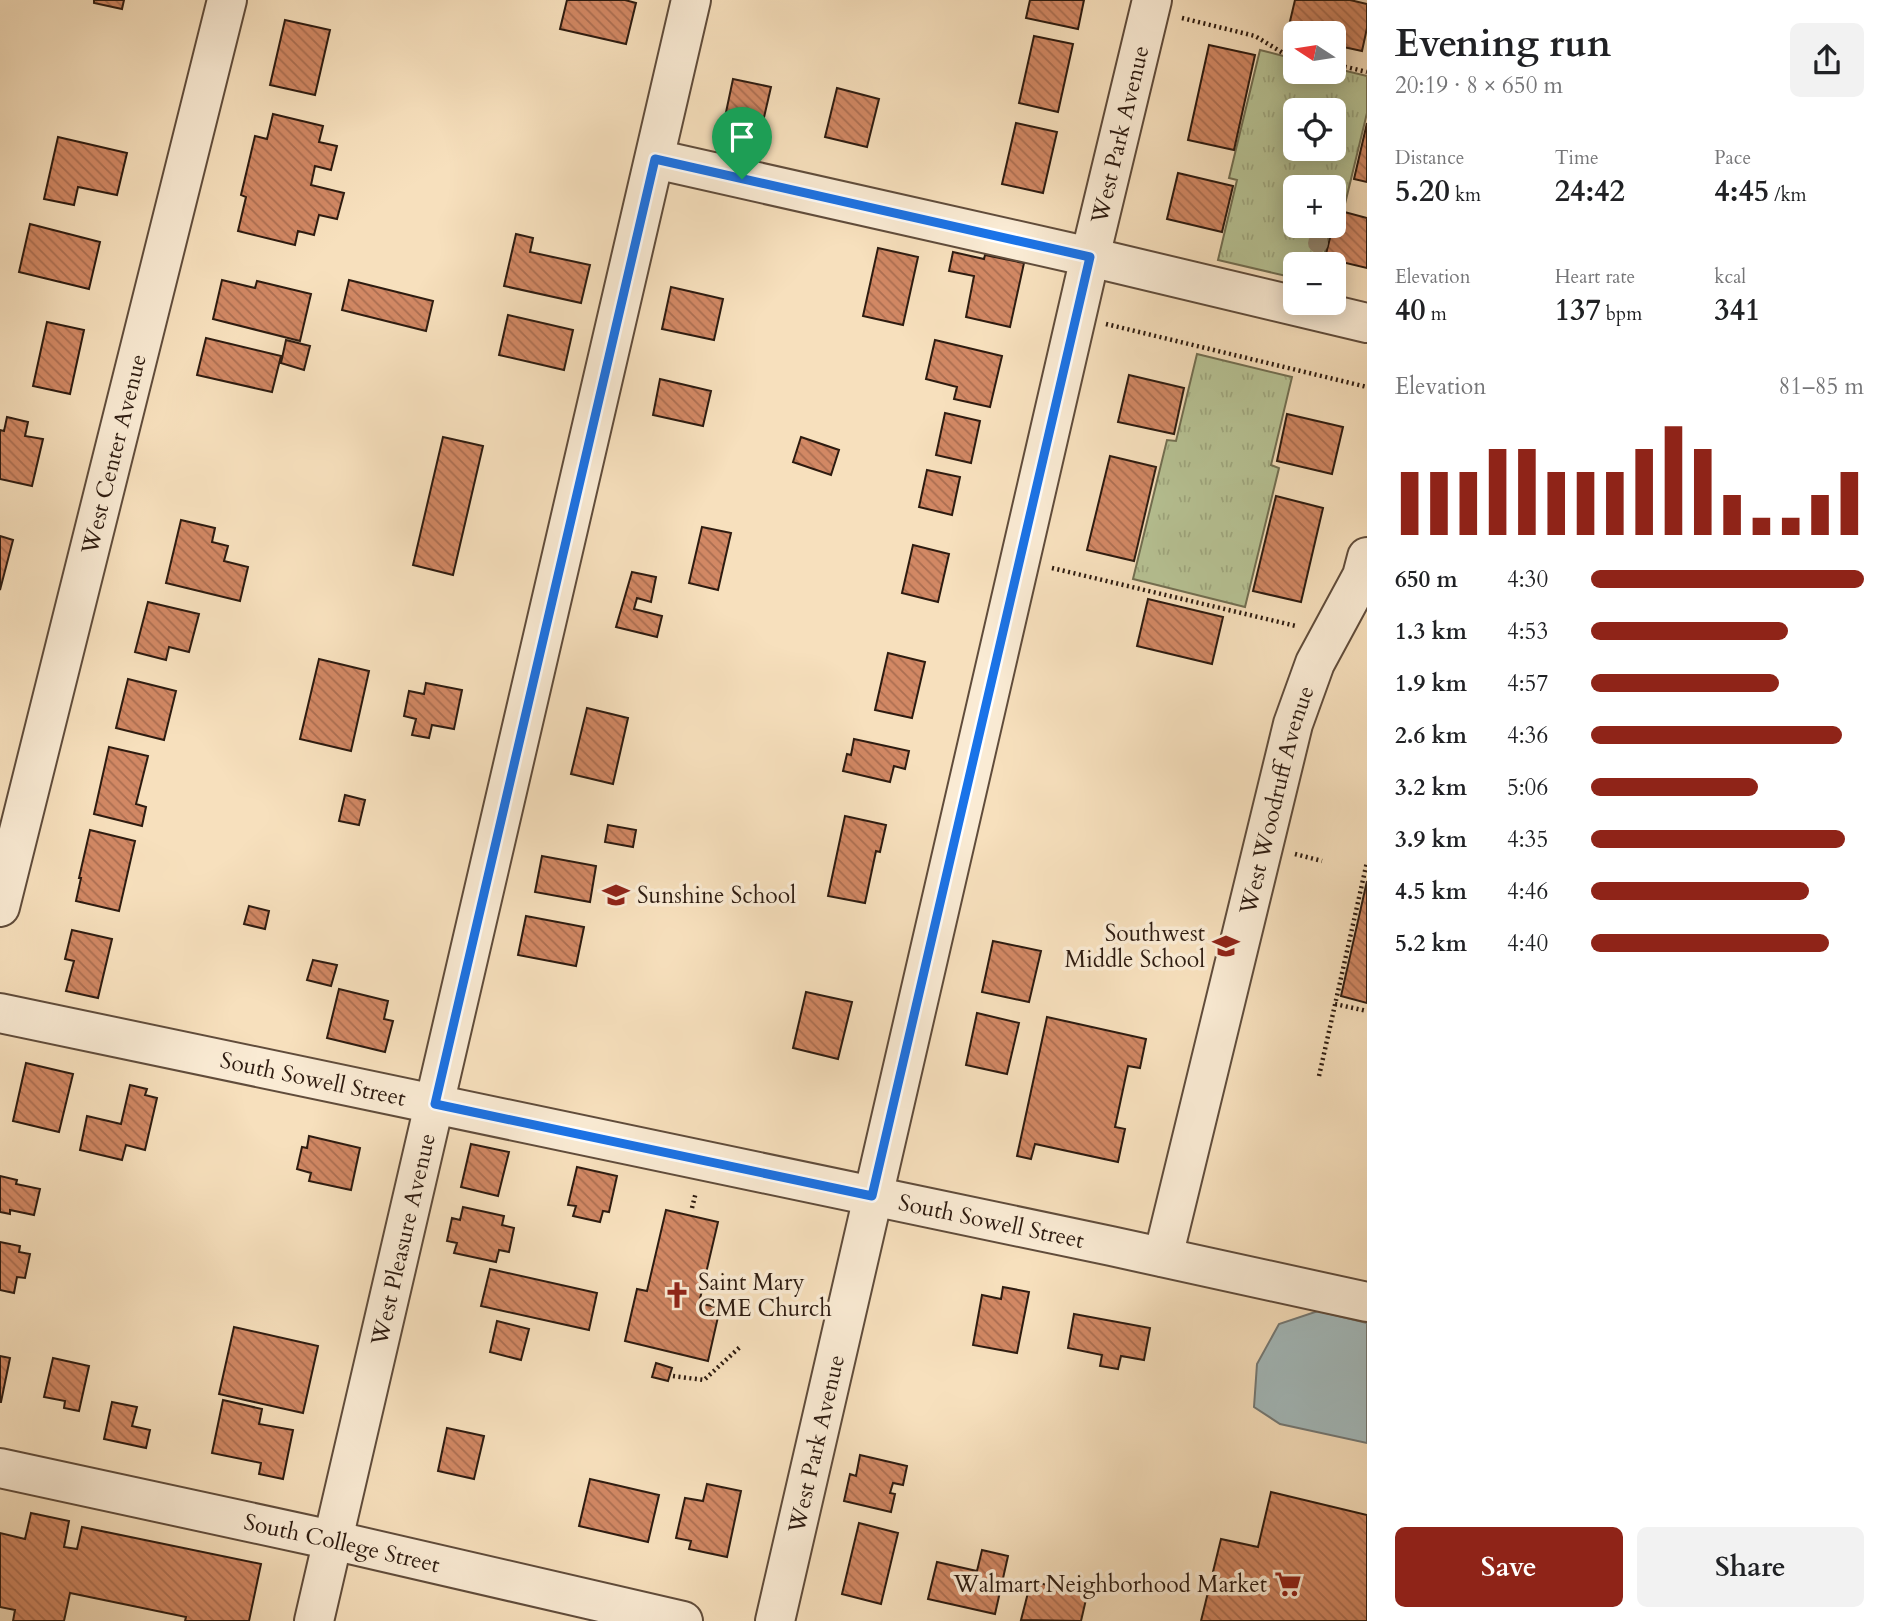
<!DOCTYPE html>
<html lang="en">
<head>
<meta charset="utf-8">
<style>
	:root { --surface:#fff; --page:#f2f2f2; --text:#202124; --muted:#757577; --accent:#8f2418 }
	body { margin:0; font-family:Cardo,serif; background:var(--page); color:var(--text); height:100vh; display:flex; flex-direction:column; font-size:26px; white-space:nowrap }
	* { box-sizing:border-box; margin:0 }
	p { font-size:23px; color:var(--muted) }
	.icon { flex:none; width:38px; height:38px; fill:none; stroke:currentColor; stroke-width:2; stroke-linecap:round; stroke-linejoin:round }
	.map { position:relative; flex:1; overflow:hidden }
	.sheet { display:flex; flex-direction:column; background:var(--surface); width:525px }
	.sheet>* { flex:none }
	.needle { width:46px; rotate:282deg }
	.tools { position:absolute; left:1283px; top:21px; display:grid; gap:14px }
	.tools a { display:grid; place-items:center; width:63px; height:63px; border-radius:10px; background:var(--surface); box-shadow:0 4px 18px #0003; font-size:35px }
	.pin { position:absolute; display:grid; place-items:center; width:60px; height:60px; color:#fff; margin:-72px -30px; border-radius:50% 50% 50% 0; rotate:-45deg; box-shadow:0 0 7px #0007 }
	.pin .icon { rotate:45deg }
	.round { display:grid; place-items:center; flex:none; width:74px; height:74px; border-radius:10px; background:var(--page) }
	.overview { display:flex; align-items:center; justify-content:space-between; height:119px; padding:0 28px }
	h1 { font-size:38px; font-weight:700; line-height:52px }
	.figures { display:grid; grid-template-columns:repeat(3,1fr); gap:10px; height:119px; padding:7px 28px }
	.figures div { display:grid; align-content:center }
	.figures b { font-size:30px; font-weight:700 }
	.figures small { font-size:19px; font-weight:400 }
	.figures p { font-size:19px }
	.chart { height:196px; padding:14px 28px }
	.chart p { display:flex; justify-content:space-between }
	.chart svg { width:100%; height:126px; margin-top:7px; stroke:var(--accent); stroke-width:6 }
	.cta { display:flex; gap:14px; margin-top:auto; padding:14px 28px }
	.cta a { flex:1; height:80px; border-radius:10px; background:var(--accent); color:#fff; font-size:28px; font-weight:700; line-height:80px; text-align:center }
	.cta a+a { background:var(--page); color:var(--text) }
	ul { padding:0 28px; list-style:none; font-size:23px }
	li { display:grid; grid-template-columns:112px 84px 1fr; align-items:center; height:52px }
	li i { height:18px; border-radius:9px; background:var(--accent) }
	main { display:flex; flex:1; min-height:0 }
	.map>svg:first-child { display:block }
	.grass { fill:url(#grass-tufts); stroke:#726f52; stroke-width:2; fill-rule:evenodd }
	.water { fill:#a3babc; stroke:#747a77; stroke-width:2 }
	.building { fill:url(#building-back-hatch); stroke:#2d1b10; stroke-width:2 }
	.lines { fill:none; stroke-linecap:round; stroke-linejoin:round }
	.minor-casing { stroke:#604c3b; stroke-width:42 }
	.path { stroke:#2d1b10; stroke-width:4.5; stroke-dasharray:2 3.5; stroke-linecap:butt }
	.minor { stroke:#faebd4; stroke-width:38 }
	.tree { fill:#9e8f74 }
	.route-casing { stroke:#fff; stroke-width:14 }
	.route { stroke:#1a73e8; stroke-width:9 }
	.labels { text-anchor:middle; stroke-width:7; stroke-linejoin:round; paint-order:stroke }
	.street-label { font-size:23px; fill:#2d1b10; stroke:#faebd4 }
	.poi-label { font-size:23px; fill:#2d1b10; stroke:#faebd4; text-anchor:start }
</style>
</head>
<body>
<main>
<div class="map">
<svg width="1367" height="1621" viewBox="0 0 1367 1621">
	<defs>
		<pattern id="grass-tufts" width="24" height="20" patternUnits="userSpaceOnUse" patternTransform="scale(1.75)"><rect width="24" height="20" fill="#b7c395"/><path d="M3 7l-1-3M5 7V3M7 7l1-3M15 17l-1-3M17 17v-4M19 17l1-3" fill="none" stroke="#9ea77f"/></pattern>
		<pattern id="building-back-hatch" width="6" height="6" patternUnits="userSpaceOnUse" patternTransform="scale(1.75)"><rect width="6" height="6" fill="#d28864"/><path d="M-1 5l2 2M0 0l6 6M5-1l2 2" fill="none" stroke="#ab6e51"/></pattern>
	</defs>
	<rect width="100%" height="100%" fill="#f7e0bd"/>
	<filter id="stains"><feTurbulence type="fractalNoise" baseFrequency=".00286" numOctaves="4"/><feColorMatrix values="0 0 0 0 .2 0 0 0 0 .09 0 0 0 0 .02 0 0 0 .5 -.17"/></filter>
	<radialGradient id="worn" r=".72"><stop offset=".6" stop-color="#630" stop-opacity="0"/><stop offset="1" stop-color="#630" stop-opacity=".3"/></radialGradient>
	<path class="grass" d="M 1260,50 L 1295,59 L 1295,72 L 1334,72 L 1334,68 L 1367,76 L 1367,113 L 1344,208 L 1336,206 L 1334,215 L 1334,187 L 1295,187 L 1295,226 L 1331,226 L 1322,264 L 1295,264 L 1295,278 L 1218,260 L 1237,180 L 1229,178 ZM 1295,110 L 1334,110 L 1334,149 L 1295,149 Z
		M 1197,354 L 1292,377 L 1271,465 L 1279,468 L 1245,607 L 1133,579 L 1167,440 L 1176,441 Z"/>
	<path class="water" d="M 1318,1311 L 1367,1323 L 1367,1443 L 1280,1424 L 1254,1407 L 1257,1364 L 1279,1324 Z"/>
	<path class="building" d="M 94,0 L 124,0 L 122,9 L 94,3 Z
		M 567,0 L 625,0 L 636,3 L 626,44 L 560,29 Z
		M 1030,0 L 1084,0 L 1078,29 L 1026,18 Z
		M 1295,0 L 1350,0 L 1367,4 L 1367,28 L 1362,51 L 1334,45 L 1334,33 L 1295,33 L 1295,36 L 1287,34 Z
		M 285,20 L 330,30 L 315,95 L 270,85 Z
		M 1034,36 L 1073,44 L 1058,112 L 1019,103 Z
		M 1209,45 L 1255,55 L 1234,150 L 1188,140 Z
		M 733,79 L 771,87 L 762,126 L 725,117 Z
		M 837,88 L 879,99 L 867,147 L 825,137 Z
		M 273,114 L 323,126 L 319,142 L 337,146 L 331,170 L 315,166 L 311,185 L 344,193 L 337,219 L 319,215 L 314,235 L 298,231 L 295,245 L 238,231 L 246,197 L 241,195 L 255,136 L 267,139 Z
		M 1016,123 L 1057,132 L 1043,193 L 1002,184 Z
		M 1367,123 L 1367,182 L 1354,179 Z
		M 58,137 L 127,153 L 117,195 L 78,187 L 74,205 L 44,199 Z
		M 1178,173 L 1233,186 L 1222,232 L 1167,219 Z
		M 1337,210 L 1367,218 L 1367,268 L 1325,258 Z
		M 30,224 L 100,242 L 89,289 L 19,272 Z
		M 516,234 L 533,238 L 530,252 L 590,265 L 581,303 L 504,286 Z
		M 878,248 L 918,257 L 903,325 L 863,316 Z
		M 953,252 L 984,259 L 985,255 L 1024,263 L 1010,327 L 966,317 L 974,276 L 949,271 Z
		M 222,280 L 255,288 L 257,281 L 311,294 L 300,341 L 213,319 Z
		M 349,280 L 433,301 L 426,331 L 342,310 Z
		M 671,287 L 723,299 L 714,340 L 662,329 Z
		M 508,315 L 573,330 L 564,370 L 499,355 Z
		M 47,322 L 84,330 L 70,394 L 33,386 Z
		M 206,338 L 281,356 L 272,392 L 197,375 Z
		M 286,340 L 310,346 L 304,370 L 281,363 Z
		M 935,340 L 1002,356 L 990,407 L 954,399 L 957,387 L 926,379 Z
		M 1129,375 L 1184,388 L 1174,434 L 1118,422 Z
		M 660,379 L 711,391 L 703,426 L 653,415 Z
		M 945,413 L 980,421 L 971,463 L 936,455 Z
		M 1287,414 L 1343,427 L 1332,474 L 1277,461 Z
		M 7,417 L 28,422 L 25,436 L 43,439 L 32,486 L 0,479 L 0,430 L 4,431 Z
		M 443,437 L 483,446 L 453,575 L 413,565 Z
		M 801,437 L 839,450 L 831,475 L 793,462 Z
		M 1110,456 L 1156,467 L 1134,561 L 1087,550 Z
		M 927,470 L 960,477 L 952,515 L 919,507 Z
		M 1276,496 L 1323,508 L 1301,602 L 1253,591 Z
		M 181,520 L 215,528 L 212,542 L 228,546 L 224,561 L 248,567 L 240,601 L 166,583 Z
		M 702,527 L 731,533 L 718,590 L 689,583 Z
		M 0,536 L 13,540 L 0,590 Z
		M 913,545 L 949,554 L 938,602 L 902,593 Z
		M 632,572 L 656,577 L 651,602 L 637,598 L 634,609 L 662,616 L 657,637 L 616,627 Z
		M 1148,599 L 1223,617 L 1212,664 L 1137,646 Z
		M 148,602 L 199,614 L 189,652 L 169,647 L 166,660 L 135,652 Z
		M 888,653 L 925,662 L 912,718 L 875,710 Z
		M 319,659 L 369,671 L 351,751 L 300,739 Z
		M 128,679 L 176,691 L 164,740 L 116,728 Z
		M 426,683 L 462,690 L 454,729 L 432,725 L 429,738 L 412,735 L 416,719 L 404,716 L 409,691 L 424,694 Z
		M 587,708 L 628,718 L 613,784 L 571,774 Z
		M 854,739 L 909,751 L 905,769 L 894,766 L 890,782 L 843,771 L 847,754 L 851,755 Z
		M 109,747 L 148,756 L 136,804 L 146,807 L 142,826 L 94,814 Z
		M 345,795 L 365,800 L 359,825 L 339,821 Z
		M 845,816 L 886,825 L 880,852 L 876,851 L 865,903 L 828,896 Z
		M 608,825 L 636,830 L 633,847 L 605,842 Z
		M 90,830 L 135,841 L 119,911 L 76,901 L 81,878 L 79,878 Z
		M 542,856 L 596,866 L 590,902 L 535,892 Z
		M 1367,881 L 1367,1003 L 1341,996 Z
		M 249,906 L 269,911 L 265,929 L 244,924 Z
		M 526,916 L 584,927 L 576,966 L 518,955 Z
		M 72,930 L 112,939 L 98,998 L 66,991 L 74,961 L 65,959 Z
		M 993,941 L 1041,951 L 1029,1002 L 982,992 Z
		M 313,960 L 337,965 L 331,986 L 307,980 Z
		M 339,989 L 388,1001 L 384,1019 L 393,1021 L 385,1052 L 327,1038 Z
		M 806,992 L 852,1002 L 838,1059 L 793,1048 Z
		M 977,1013 L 1019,1023 L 1007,1074 L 966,1065 Z
		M 1047,1017 L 1146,1039 L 1140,1068 L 1128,1066 L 1115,1127 L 1125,1129 L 1118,1162 L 1035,1144 L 1031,1159 L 1017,1156 Z
		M 26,1063 L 73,1074 L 59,1132 L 13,1121 Z
		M 130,1085 L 147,1089 L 145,1095 L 157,1098 L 145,1150 L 126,1145 L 122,1160 L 80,1150 L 87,1116 L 121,1124 Z
		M 309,1136 L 360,1148 L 351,1190 L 309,1181 L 311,1173 L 297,1169 L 302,1147 L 307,1148 Z
		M 471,1144 L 509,1152 L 498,1196 L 461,1187 Z
		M 577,1167 L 617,1176 L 609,1212 L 603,1211 L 600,1222 L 573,1216 L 576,1206 L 568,1205 Z
		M 0,1176 L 17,1180 L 16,1184 L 40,1189 L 34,1215 L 10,1210 L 10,1214 L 0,1212 Z
		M 463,1207 L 504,1216 L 502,1225 L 514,1228 L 509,1252 L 499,1250 L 496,1262 L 454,1253 L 457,1243 L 447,1241 L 452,1218 L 460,1220 Z
		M 666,1210 L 718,1222 L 699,1303 L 720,1308 L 708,1361 L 625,1341 L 637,1289 L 647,1291 Z
		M 0,1242 L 20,1246 L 19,1252 L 30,1254 L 25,1278 L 17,1277 L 14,1293 L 0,1290 Z
		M 490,1269 L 597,1293 L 589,1330 L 481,1306 Z
		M 1003,1287 L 1029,1292 L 1017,1353 L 973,1345 L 982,1295 L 1001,1299 Z
		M 1074,1314 L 1150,1328 L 1144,1360 L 1121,1356 L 1118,1369 L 1100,1366 L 1102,1355 L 1068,1348 Z
		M 497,1321 L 529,1329 L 521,1360 L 490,1352 Z
		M 234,1327 L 318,1346 L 303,1413 L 219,1394 Z
		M 0,1356 L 10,1358 L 1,1402 L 0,1402 Z
		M 53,1358 L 89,1366 L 79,1411 L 64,1408 L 65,1401 L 44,1397 Z
		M 656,1363 L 672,1368 L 668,1381 L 652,1377 Z
		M 223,1400 L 262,1409 L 259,1424 L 293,1430 L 283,1479 L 259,1474 L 261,1463 L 212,1453 Z
		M 112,1402 L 137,1407 L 132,1426 L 150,1430 L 146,1448 L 104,1439 Z
		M 447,1428 L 484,1436 L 474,1479 L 438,1471 Z
		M 860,1455 L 907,1466 L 903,1485 L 893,1483 L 890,1493 L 895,1494 L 891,1512 L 844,1501 L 850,1474 L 856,1476 Z
		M 590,1479 L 659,1495 L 648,1542 L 579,1526 Z
		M 707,1484 L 741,1491 L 727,1557 L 689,1549 L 691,1541 L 676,1538 L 685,1498 L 703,1501 Z
		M 1271,1492 L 1367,1515 L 1367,1621 L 1201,1621 L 1221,1539 L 1258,1547 Z
		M 31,1513 L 69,1521 L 64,1547 L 77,1549 L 82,1527 L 261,1564 L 249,1621 L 185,1621 L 186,1617 L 70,1593 L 64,1621 L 13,1621 L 15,1610 L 0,1607 L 0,1533 L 25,1539 Z
		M 859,1523 L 898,1533 L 881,1604 L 842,1594 Z
		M 982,1550 L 1008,1556 L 995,1614 L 928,1599 L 937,1562 L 977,1571 Z
		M 1031,1581 L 1087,1595 L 1081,1621 L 1021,1620 Z"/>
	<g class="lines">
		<defs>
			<g id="minor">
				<path d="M 655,159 L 1090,257 L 1367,323"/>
				<path id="s1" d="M 0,907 L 227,0"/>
				<path id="s2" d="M 0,1013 L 1111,1246 L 1367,1302"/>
				<path id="s3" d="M 1163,1257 L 1293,724 L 1315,663 L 1362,576 L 1367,557"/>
				<path id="s4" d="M 0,1468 L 332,1540 L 683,1621"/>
				<path id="s5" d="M 314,1621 L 691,0"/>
				<path id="s6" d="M 775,1621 L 1090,257 L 1152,0"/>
			</g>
		</defs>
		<use href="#minor" class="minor-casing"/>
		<path class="path" d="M 1182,18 L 1255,36 L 1283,53 L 1295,55
			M 1334,64 L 1367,72
			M 1106,324 L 1367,387
			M 1052,568 L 1296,626
			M 1295,854 L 1322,861
			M 1335,1004 L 1367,1011
			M 1319,1076 L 1367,862
			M 692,1208 L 696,1192
			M 673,1376 L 704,1380 L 740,1347"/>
		<use href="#minor" class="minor"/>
	</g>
	<circle class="tree" cx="1318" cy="243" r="10"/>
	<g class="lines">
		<defs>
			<path id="route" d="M 655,159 L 1090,257 L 872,1196 L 435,1104 Z"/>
		</defs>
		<use href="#route" class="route-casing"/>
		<use href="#route" class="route"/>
	</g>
	<defs>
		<symbol id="school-bare" viewBox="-9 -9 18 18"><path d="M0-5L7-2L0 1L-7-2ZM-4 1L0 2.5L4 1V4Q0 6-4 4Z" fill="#8f2418" stroke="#faebd4" stroke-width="2.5" paint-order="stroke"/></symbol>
		<symbol id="church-bare" viewBox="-9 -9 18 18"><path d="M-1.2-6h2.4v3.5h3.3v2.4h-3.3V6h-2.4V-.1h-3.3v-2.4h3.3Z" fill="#8f2418" stroke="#faebd4" stroke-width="2.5" paint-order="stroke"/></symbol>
		<symbol id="supermarket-bare" viewBox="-9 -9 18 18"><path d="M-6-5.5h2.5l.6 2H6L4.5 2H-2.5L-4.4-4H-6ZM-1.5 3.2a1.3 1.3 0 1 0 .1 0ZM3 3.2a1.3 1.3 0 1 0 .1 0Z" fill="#8f2418" stroke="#faebd4" stroke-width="2.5" paint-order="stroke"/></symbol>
	</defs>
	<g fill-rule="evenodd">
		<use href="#school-bare" x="597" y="876" width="38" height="38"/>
		<use href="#school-bare" x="1207" y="927" width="38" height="38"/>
		<use href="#church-bare" x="658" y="1276" width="38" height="38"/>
		<use href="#supermarket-bare" x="1269" y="1565" width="38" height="38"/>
	</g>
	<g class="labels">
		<g class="street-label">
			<text dy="8" stroke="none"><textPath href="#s6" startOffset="1526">West Park Avenue</textPath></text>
			<text dy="8" stroke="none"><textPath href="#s1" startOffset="467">West Center Avenue</textPath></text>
			<text dy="8" stroke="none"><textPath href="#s3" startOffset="471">West Woodruff Avenue</textPath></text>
			<text dy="8" stroke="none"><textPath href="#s2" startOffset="320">South Sowell Street</textPath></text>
			<text dy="8" stroke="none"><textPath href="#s2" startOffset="1013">South Sowell Street</textPath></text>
			<text dy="8" stroke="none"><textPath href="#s5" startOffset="392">West Pleasure Avenue</textPath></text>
			<text dy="8" stroke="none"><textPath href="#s6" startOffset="182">West Park Avenue</textPath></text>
			<text dy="8" stroke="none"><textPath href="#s4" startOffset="350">South College Street</textPath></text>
		</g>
		<g class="poi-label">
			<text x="637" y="903">Sunshine School</text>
			<text x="1205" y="941" text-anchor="end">Southwest<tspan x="1205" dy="26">Middle School</tspan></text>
			<text x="698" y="1290">Saint Mary<tspan x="698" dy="26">CME Church</tspan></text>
			<text x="1267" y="1592" text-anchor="end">Walmart Neighborhood Market</text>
		</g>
	</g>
	<rect width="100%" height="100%" filter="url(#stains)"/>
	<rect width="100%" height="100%" fill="url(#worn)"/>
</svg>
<div class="tools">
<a><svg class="needle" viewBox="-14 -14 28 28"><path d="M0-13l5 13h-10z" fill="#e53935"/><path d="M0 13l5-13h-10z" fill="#757577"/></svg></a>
<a><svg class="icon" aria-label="locate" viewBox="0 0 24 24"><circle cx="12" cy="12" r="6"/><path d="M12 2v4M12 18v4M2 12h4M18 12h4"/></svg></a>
<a>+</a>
<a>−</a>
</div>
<div class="pin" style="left:742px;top:179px;background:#1e9e55"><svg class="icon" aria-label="arrive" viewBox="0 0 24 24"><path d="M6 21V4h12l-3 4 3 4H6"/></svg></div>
</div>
<section class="sheet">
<div class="overview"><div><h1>Evening run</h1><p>20:19 · 8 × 650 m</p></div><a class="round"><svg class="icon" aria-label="share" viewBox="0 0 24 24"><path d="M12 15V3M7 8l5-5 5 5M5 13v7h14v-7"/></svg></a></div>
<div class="figures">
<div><p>Distance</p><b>5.20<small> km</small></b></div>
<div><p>Time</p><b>24:42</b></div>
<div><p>Pace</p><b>4:45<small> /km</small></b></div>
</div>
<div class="figures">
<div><p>Elevation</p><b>40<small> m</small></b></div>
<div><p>Heart rate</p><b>137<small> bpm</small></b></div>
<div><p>kcal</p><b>341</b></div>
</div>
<div class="chart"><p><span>Elevation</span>81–85 m</p>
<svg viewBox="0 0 160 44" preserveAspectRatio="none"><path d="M5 44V22M15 44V22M25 44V22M35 44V14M45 44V14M55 44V22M65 44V22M75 44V22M85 44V14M95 44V6M105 44V14M115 44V30M125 44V38M135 44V38M145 44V30M155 44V22"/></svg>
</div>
<ul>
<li><b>650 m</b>4:30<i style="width:100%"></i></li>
<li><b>1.3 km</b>4:53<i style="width:72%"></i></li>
<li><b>1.9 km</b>4:57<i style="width:69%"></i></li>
<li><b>2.6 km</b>4:36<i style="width:92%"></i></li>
<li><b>3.2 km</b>5:06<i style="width:61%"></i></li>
<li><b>3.9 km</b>4:35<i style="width:93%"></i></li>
<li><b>4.5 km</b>4:46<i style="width:80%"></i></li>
<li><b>5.2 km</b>4:40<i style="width:87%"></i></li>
</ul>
<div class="cta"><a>Save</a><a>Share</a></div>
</section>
</main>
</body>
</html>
